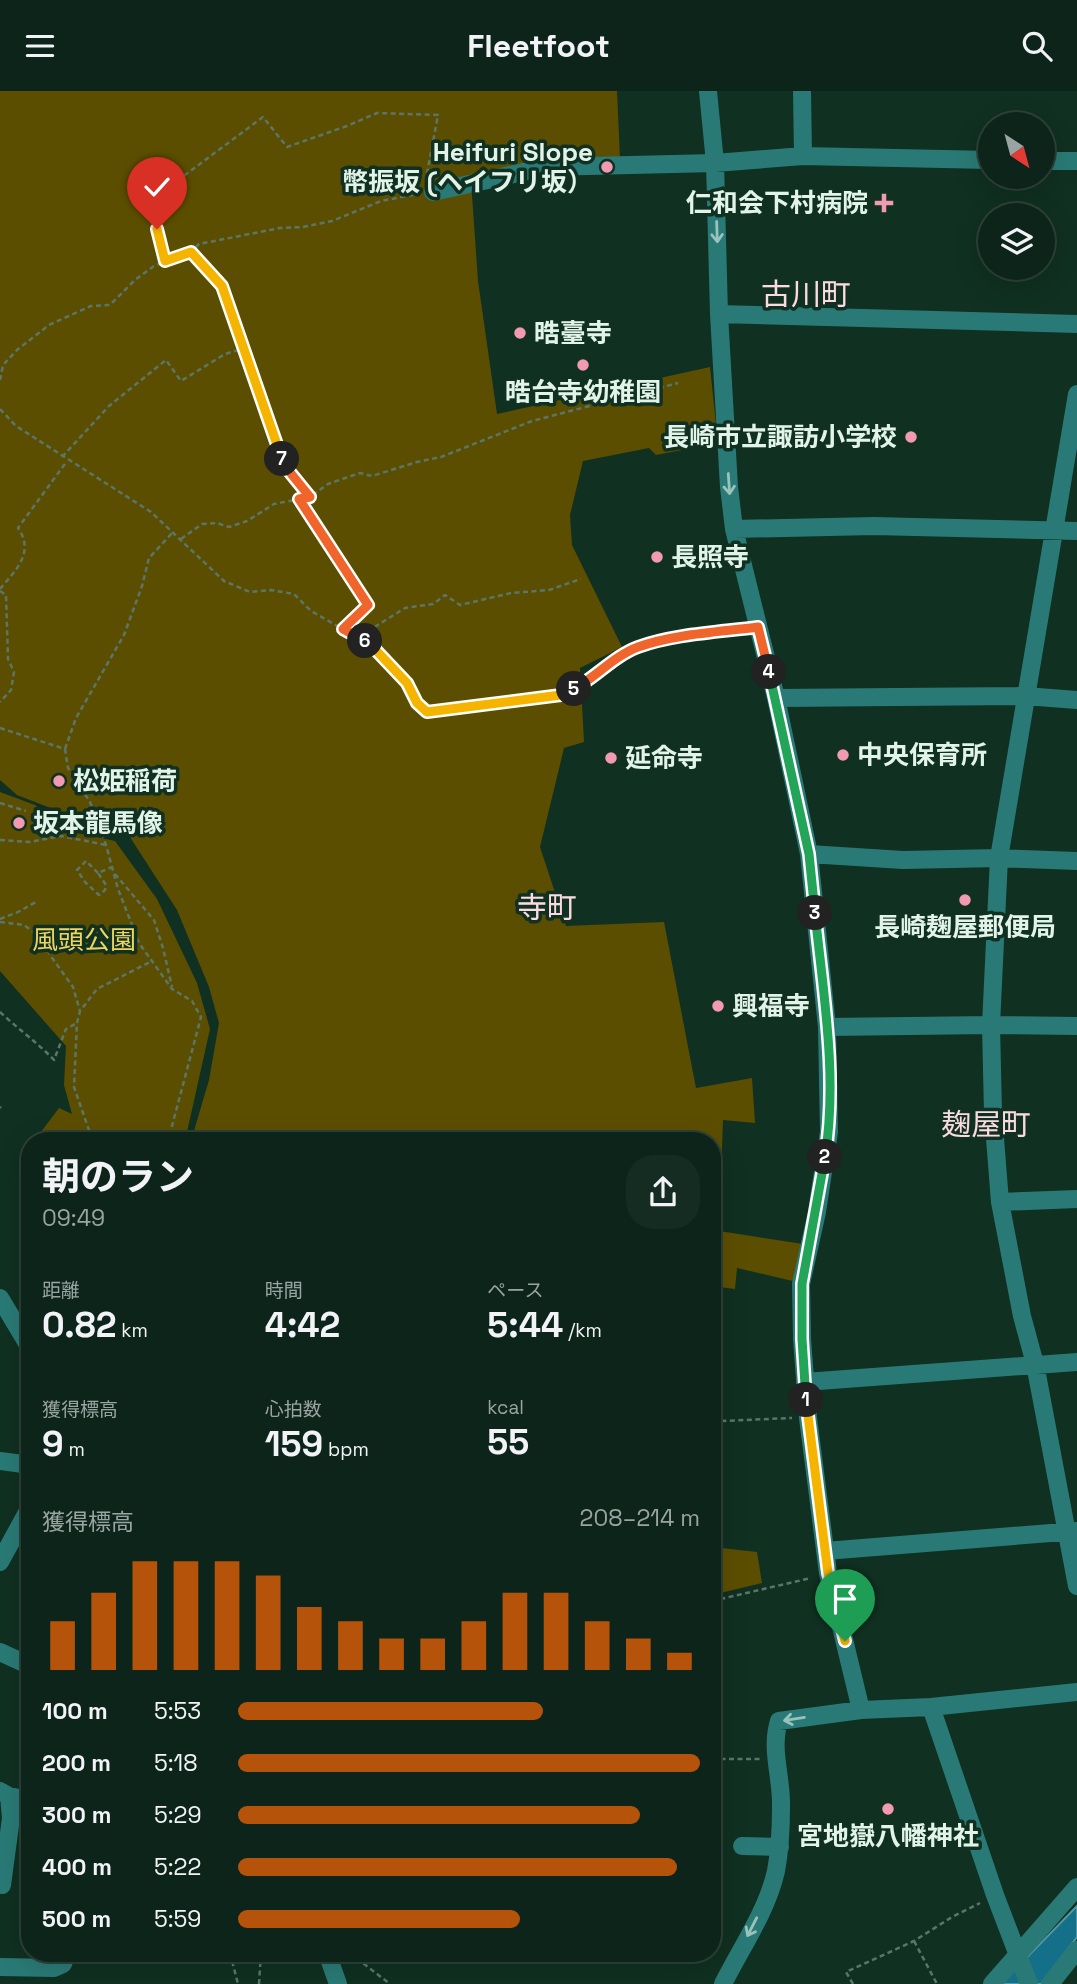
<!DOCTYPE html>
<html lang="ja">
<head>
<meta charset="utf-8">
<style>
	:root { --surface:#0c2419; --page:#152c22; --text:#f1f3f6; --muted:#9aa4a2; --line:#2c4138; --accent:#b45309 }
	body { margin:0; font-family:"Space Grotesk","Noto Sans JP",sans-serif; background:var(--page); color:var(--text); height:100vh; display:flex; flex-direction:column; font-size:26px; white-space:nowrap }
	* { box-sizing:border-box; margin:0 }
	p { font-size:23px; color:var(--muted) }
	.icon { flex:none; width:38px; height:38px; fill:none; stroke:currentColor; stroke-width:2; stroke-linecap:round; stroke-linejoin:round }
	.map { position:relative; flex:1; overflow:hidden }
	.drawer { position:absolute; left:21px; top:1041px; width:700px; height:830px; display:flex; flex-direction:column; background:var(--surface); border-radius:28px; box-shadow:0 7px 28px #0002,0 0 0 2px var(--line) }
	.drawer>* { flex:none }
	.needle { width:46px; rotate:144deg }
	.fabs { position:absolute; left:978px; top:21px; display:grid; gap:14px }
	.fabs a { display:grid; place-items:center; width:77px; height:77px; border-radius:50%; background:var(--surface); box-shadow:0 7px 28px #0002,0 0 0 2px var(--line); font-size:35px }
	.pin { position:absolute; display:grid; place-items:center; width:60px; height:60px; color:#fff; margin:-72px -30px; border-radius:50% 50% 50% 0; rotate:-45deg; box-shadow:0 0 7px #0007 }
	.pin .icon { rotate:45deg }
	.km { position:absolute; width:35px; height:35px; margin:-18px; border-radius:50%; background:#222; color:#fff; font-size:19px; line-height:35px; text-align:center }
	.round { display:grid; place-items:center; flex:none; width:74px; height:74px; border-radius:28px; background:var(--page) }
	.headline { display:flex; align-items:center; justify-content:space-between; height:119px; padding:0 21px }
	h1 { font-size:38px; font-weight:700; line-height:52px }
	.metrics { display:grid; grid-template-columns:repeat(3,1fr); gap:10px; height:119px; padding:7px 21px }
	.metrics div { display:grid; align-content:center }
	.metrics b { font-size:35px; font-weight:700 }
	.metrics small { font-size:19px; font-weight:400 }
	.metrics p { font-size:19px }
	.chart { height:196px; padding:14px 21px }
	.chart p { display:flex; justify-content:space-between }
	.chart svg { width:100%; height:126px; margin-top:7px; stroke:var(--accent); stroke-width:6 }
	ul { padding:0 21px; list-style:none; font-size:23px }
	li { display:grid; grid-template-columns:112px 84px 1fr; align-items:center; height:52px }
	li i { height:18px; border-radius:9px; background:var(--accent) }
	header { display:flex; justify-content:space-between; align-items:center; height:91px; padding:0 21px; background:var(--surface); font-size:32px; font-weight:700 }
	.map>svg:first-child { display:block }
	.green { fill:#5c4e00 }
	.water { fill:#146f88; stroke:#5297a5; stroke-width:2 }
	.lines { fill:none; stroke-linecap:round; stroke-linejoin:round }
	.path { stroke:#5b7669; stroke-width:2.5; stroke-dasharray:5 3.5; stroke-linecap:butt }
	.minor { stroke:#297a76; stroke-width:18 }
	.oneway { stroke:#98c3bb }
	.split-1-casing { stroke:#fff; stroke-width:14 }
	.split-2-casing { stroke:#fff; stroke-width:14 }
	.split-3-casing { stroke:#fff; stroke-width:14 }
	.split-4-casing { stroke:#fff; stroke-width:14 }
	.split-5-casing { stroke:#fff; stroke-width:14 }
	.split-6-casing { stroke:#fff; stroke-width:14 }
	.split-7-casing { stroke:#fff; stroke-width:14 }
	.split-8-casing { stroke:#fff; stroke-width:14 }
	.split-1 { stroke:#f5b400; stroke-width:9 }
	.split-2 { stroke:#22a559; stroke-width:9 }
	.split-3 { stroke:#22a559; stroke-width:9 }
	.split-4 { stroke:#22a559; stroke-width:9 }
	.split-5 { stroke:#f0652b; stroke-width:9 }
	.split-6 { stroke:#f5b400; stroke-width:9 }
	.split-7 { stroke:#f0652b; stroke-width:9 }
	.split-8 { stroke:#f5b400; stroke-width:9 }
	.poi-dot { fill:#f19ab2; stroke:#103021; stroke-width:2.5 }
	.labels { text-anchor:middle; stroke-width:7; stroke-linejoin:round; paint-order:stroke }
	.poi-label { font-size:26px; font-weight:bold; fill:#e2f4e9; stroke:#103021; text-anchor:start }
	.park-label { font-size:26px; fill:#efd55e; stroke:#103021 }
	.quarter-label { font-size:30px; fill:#fcdae2; stroke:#103021 }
</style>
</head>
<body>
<header><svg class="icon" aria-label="menu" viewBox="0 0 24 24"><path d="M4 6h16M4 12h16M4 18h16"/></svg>Fleetfoot<svg class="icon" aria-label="search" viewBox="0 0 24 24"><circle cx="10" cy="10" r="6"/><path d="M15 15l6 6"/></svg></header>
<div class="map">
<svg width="1077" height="1893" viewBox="0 0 1077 1893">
	<rect width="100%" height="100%" fill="#103021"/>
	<path class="green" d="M 0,0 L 617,0 L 620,67 L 471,90 L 478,190 L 497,323 L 710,276 L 718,352 L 656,364 L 649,357 L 583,370 L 570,424 L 572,454 L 622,556 L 580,577 L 584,651 L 564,657 L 540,756 L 566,835 L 664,831 L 696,997 L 752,987 L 755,1032 L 723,1029 L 719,1140 L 803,1153 L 797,1191 L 737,1177 L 735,1198 L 712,1195 L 712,1050 L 191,1050 L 209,989 L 219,932 L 209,896 L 177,819 L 126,740 L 105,718 L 71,725 L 17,704 L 0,689 Z
		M 0,701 L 35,714 L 64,739 L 115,750 L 157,808 L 197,892 L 210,938 L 185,1050 L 34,1050 L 59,1017 L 72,1023 L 64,994 L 66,955 L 0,880 Z
		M 712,1456 L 757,1461 L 762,1492 L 712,1504 Z"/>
	<path class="water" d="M 1077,1815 L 1077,1846 L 1041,1893 L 1001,1893 Z"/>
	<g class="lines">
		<path class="path" d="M 191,161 L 222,195 L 284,374 L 310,406
			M 165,169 L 157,138 L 160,121 L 173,104 L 181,87 L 263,26 L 287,56 L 347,35 L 377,22 L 438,24 L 426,88
			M 0,289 L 3,274 L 17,259 L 49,234 L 91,215 L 110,214 L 135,189 L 154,175 L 191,161 L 199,153 L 280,137 L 303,136 L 332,130 L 381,110 L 417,103
			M 0,318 L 16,335 L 151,421 L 224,490 L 250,501 L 271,499 L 294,503 L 311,520 L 371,554 L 407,592 L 417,612 L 427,621 L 561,604 C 588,591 610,566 639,556 C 671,545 707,543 740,538
			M 62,366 L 109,315 L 166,269 L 181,290 L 225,263 L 242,258
			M 299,408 L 368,515 L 343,538
			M 181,448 L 202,433 L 217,432 L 229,436 L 247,430 L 274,413 L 310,406 L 328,393 L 360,382 L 372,385 L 417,371 L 441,366 L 532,330 L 678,292
			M 0,498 C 16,479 35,461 18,437 L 67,370
			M 0,500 L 6,504 L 8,568 L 14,581 L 11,599 L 0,611
			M 350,542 L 373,537 L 405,517 L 433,513 L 445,504 L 460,514 L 511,502 L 549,499 L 581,488
			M 0,637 L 65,658 L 68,677 L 90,711 L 106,754 L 118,798 L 139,852 L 172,898 L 192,910 L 201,926 L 168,1050
			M 65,658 L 76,627 L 124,544 L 142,495 L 149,467 L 173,441
			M 0,712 L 26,720
			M 0,749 L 30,751 L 61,745 L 106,754
			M 98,782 L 86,770 L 77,779 L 85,791 L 99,804 L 105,799 L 106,794 L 98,782 L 112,776
			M 115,783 L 154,829 L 163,857 L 172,896
			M 0,828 L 18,821 L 36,811
			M 0,831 L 24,834 L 44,849 L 50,864 L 73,896 L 80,920
			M 0,921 C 18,938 38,952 54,969 L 66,938 L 77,932
			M 0,1016 L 1,1017
			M 92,1048 L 74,996 L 77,932 L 80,920 L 97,898 L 152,870
			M 712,1316 L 721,1330 L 792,1327
			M 712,1510 L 811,1487
			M 712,1668 L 761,1668
			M 914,1850 L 937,1893
			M 230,1862 L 238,1893
			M 350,1862 L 390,1893
			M 259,1893 L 261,1862
			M 853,1893 L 846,1881 L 914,1850 L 952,1826 L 980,1812"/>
		<path class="minor" d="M 708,0 L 715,72 L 719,223 L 729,396 L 734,438 L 776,607 L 809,763 L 827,936 L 829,1041 L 817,1121 L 801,1193 L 802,1248 L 808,1327 L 828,1482 L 861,1619
			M 802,0 L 803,65
			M 1043,70 L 1077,70
			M 433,101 L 546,76 L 715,72 L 803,65 L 990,69
			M 719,223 L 1077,233
			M 1077,303 L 999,767 L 991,934 L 993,1022 L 1000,1111 L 1022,1225 L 1035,1273 L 1077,1495
			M 734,438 L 874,435 L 1077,440
			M 776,607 L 1025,605 L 1077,609
			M 809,763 L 903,769 L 999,767 L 1077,770
			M 827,936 L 991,934 L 1077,935
			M 1000,1111 L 1077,1108
			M 0,1207 L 30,1257
			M 805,1291 L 1077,1271
			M 0,1370 L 30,1374
			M 825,1460 L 1076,1440
			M 0,1471 L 30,1416
			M 0,1561 L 24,1572 L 30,1568
			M 931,1616 L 995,1804 L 1029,1893
			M 0,1700 L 9,1705 L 30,1709
			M 742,1755 L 780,1756
			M 2,1794 L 11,1727 L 9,1705
			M 327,1862 L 338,1893
			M 0,1876 L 54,1877 L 63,1873 L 67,1862
			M 723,1893 C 741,1857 767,1820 776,1780 C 780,1759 781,1737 781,1716 C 782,1686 770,1659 779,1630 L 861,1619 L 931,1616 L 1077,1601
			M 992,1893 L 1077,1796
			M 1050,1893 L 1077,1859"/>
	</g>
	<defs><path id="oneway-shaft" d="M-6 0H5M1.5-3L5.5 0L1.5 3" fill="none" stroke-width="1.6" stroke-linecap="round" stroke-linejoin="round" transform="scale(1.75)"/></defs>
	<g class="oneway">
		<use href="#oneway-shaft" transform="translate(717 141) rotate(88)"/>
		<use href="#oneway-shaft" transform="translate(729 393) rotate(86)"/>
		<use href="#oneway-shaft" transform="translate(794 1628) rotate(171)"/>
		<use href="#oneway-shaft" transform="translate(752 1836) rotate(117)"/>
	</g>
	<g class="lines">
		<defs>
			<path id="split-1" d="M 806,1309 L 828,1482 L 845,1550"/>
			<path id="split-2" d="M 806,1309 L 802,1248 L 802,1193 L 825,1066"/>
			<path id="split-3" d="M 815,822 C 823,901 838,986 825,1066"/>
			<path id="split-4" d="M 769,581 L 809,763 L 815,822"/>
			<path id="split-5" d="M 574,598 C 596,586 614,565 638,556 C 674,543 720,541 758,536 L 769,581"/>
			<path id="split-6" d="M 365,550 L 371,554 L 407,592 L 417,612 L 427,621 L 561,604 L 574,598"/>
			<path id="split-7" d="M 282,368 L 284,374 L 310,406 L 299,408 L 368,514 L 343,538 L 365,550"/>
			<path id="split-8" d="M 157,138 L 165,170 L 191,161 L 222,195 L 282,368"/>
		</defs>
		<use href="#split-1" class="split-1-casing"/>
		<use href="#split-2" class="split-2-casing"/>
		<use href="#split-3" class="split-3-casing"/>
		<use href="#split-4" class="split-4-casing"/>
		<use href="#split-5" class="split-5-casing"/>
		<use href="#split-6" class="split-6-casing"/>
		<use href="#split-7" class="split-7-casing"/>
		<use href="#split-8" class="split-8-casing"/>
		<use href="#split-1" class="split-1"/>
		<use href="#split-2" class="split-2"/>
		<use href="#split-3" class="split-3"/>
		<use href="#split-4" class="split-4"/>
		<use href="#split-5" class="split-5"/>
		<use href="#split-6" class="split-6"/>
		<use href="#split-7" class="split-7"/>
		<use href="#split-8" class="split-8"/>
	</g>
	<g class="poi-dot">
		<circle cx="607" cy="76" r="7"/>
		<path d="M880.5 101.5h7v7h7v7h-7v7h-7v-7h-7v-7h7z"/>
		<circle cx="520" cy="242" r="7"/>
		<circle cx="583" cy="274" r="7"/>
		<circle cx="911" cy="346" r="7"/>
		<circle cx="657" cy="466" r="7"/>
		<circle cx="843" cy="664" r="7"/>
		<circle cx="611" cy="667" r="7"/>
		<circle cx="59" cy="690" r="7"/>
		<circle cx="19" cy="732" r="7"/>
		<circle cx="965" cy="809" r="7"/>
		<circle cx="718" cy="915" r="7"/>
		<circle cx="888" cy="1718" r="7"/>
	</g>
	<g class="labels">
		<g class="poi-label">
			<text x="593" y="70" text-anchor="end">Heifuri Slope<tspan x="593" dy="30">幣振坂 (ヘイフリ坂）</tspan></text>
			<text x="868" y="121" text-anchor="end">仁和会下村病院</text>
			<text x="534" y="251">晧臺寺</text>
			<text x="583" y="310" text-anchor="middle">晧台寺幼稚園</text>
			<text x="897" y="355" text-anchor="end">長崎市立諏訪小学校</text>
			<text x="671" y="475">長照寺</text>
			<text x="857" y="673">中央保育所</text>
			<text x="625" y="676">延命寺</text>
			<text x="73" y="699">松姫稲荷</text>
			<text x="33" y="741">坂本龍馬像</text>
			<text x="965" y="845" text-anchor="middle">長崎麹屋郵便局</text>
			<text x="732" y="924">興福寺</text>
			<text x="888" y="1754" text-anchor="middle">宮地嶽八幡神社</text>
		</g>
		<g class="park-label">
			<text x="84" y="858">風頭公園</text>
		</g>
		<g class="quarter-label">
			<text x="806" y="214">古川町</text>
			<text x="547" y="827">寺町</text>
			<text x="986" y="1044">麹屋町</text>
		</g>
	</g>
</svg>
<div class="fabs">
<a><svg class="needle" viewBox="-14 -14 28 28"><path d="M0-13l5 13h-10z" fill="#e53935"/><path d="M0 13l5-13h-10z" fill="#9aa4a2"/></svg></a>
<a><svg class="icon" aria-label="layers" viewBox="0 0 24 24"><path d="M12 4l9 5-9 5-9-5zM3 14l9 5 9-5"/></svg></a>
</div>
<div class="pin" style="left:845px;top:1550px;background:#1e9e55"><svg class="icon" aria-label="arrive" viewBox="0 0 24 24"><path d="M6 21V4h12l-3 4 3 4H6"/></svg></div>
<div class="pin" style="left:157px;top:138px;background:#d93025"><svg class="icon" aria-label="check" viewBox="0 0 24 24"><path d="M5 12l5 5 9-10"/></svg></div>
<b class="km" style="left:806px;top:1309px">1</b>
<b class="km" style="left:825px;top:1066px">2</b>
<b class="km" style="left:815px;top:822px">3</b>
<b class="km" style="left:769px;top:581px">4</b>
<b class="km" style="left:574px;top:598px">5</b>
<b class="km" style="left:365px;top:550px">6</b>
<b class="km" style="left:282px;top:368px">7</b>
<section class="drawer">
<div class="headline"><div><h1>朝のラン</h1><p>09:49</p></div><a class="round"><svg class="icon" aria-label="share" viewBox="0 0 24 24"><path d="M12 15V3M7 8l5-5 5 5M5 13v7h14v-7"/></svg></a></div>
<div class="metrics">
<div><p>距離</p><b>0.82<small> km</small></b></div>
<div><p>時間</p><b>4:42</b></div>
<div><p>ペース</p><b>5:44<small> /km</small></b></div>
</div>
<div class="metrics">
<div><p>獲得標高</p><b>9<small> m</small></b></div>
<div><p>心拍数</p><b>159<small> bpm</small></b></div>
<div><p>kcal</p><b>55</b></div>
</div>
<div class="chart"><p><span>獲得標高</span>208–214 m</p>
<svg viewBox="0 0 160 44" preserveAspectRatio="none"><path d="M5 44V27M15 44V17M25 44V6M35 44V6M45 44V6M55 44V11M65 44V22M75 44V27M85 44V33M95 44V33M105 44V27M115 44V17M125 44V17M135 44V27M145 44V33M155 44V38"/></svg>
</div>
<ul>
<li><b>100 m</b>5:53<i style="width:66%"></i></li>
<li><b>200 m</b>5:18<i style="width:100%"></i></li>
<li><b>300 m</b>5:29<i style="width:87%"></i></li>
<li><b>400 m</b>5:22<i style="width:95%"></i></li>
<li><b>500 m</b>5:59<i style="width:61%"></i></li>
</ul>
</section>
</div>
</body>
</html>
